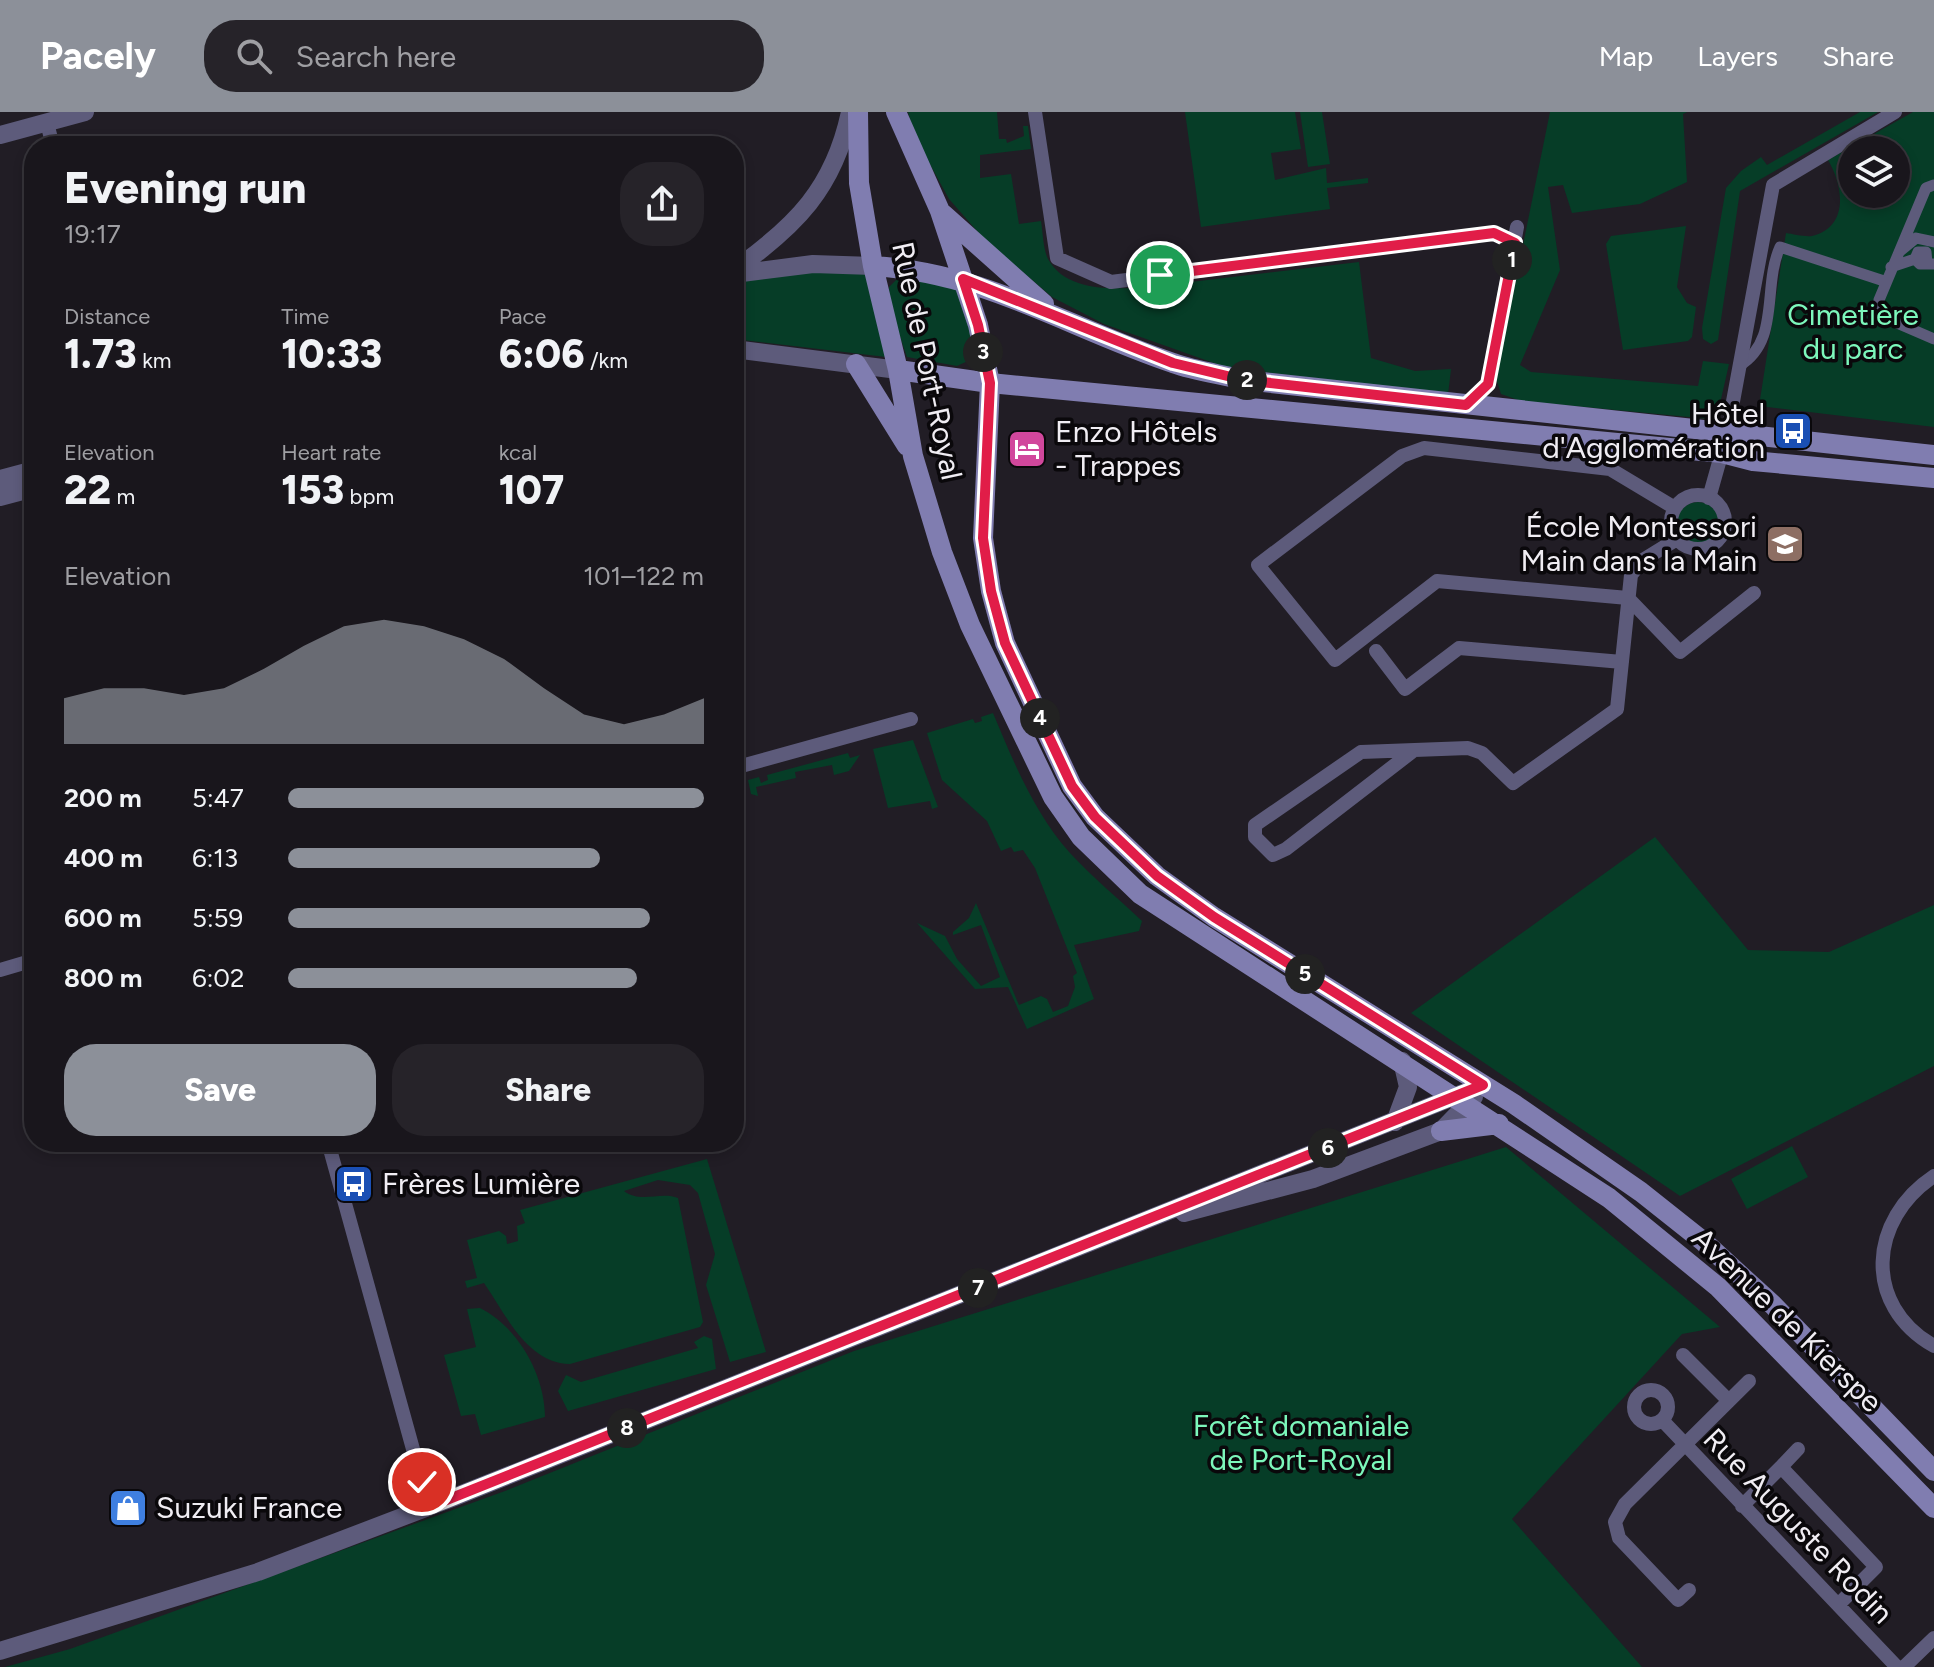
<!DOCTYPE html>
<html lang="en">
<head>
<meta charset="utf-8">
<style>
	:root { --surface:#19161c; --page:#262329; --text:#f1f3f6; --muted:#9f9fa3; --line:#37353b; --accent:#8c9099 }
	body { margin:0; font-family:Figtree,sans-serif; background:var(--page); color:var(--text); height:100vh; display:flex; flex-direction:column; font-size:30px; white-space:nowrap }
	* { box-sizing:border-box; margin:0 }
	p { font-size:26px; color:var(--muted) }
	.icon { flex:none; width:44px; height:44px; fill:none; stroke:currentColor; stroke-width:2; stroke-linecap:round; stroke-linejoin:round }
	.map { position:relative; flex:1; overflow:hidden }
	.drawer { position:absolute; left:24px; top:24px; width:720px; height:1016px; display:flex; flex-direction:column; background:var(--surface); border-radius:32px; box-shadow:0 4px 12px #0003,0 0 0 2px var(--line) }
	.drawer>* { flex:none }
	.controls { position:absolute; left:1838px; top:24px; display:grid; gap:16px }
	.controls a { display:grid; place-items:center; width:72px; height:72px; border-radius:50%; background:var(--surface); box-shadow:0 4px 12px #0003,0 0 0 2px var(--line); font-size:40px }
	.pin { position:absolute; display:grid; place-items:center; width:68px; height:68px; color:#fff; margin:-34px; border:4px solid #fff; border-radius:50%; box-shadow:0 2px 8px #0007 }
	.km { position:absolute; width:40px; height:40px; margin:-20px; border-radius:50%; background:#222; color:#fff; font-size:22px; line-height:40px; text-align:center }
	.round { display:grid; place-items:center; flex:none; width:84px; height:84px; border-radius:32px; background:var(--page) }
	.summary { display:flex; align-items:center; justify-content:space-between; height:136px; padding:0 40px }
	h1 { font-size:44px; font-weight:800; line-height:60px }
	.stats { display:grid; grid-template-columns:repeat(3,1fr); gap:12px; height:136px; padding:8px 40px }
	.stats div { display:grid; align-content:center }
	.stats b { font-size:40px; font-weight:800 }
	.stats small { font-size:22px; font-weight:400 }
	.stats p { font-size:22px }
	.chart { height:224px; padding:16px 40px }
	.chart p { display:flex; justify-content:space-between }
	.chart svg { width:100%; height:144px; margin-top:8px; fill:var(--accent); opacity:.7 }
	.primary-button { display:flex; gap:16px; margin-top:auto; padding:16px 40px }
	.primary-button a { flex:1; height:92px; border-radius:32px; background:var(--accent); color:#fff; font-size:32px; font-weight:800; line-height:92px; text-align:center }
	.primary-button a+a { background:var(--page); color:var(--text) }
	ul { padding:0 40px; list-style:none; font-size:26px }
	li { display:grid; grid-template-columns:128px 96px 1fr; align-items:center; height:60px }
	li i { height:20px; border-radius:10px; background:var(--accent) }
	header { display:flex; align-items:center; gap:48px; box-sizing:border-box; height:112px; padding:0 40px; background:var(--accent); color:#fff }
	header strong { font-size:38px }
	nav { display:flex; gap:44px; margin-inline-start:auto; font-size:28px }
	.search { width:560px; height:72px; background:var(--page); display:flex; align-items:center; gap:20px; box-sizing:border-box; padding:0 28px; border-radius:32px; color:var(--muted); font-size:30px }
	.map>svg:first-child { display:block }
	.green { fill:#063d27; fill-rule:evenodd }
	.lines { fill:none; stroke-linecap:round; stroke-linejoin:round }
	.pedestrian { stroke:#5d5b7b; stroke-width:11 }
	.minor { stroke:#5d5b7b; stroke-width:14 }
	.tertiary { stroke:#5d5b7b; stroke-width:18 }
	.secondary { stroke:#807db0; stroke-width:20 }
	.route-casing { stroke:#fff; stroke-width:16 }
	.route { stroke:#e11d48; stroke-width:10 }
	.labels { text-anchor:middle; stroke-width:7; stroke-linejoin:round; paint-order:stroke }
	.park-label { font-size:30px; fill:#7cf7bb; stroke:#0a080b }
	.street-label { font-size:30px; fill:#f0edf3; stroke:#0a080b }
	.poi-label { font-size:30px; fill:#f0edf3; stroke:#0a080b; text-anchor:start }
</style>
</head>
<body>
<header>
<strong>Pacely</strong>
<div class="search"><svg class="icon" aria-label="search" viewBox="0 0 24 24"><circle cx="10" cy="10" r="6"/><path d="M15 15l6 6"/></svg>Search here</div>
<nav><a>Map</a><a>Layers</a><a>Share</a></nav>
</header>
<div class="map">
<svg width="1934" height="1555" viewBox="0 0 1934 1555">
	<rect width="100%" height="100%" fill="#211d25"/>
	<path class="green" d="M 908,0 L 997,0 L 999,27 L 1006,27 L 1007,31 L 1024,24 L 1023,14 L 1028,14 L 1031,37 L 980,43 L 980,66 L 1011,62 L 1019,112 L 1041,109 C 1043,121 1043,137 1048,147 C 1067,181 1115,177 1148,175 L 1150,169 L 1174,172 L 1359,150 L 1371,246 L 1415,259 L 1451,257 L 1448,283 L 1225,255 L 1104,212 L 1052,185 L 985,128 L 949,87 L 915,25 Z
		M 1185,0 L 1295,0 L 1301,37 L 1271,41 L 1275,68 L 1326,56 L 1327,71 L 1368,66 L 1368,71 L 1327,76 L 1330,97 L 1201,115 Z
		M 1300,0 L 1322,0 L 1330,52 L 1308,55 Z
		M 1550,0 L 1687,0 L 1683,2 L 1687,70 L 1640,92 L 1572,101 L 1563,73 L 1548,75 L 1560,158 L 1520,253 L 1531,260 L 1698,274 L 1703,249 L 1729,252 L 1719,296 L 1710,307 L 1521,289 L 1501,282 L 1496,266 Z
		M 1860,0 L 1878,0 L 1740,79 L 1718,228 L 1711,232 L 1703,227 L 1702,216 L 1726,76 L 1741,59 L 1761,45 L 1767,53 Z
		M 1913,0 L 1934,0 L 1934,315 L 1759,294 L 1786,121 C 1793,122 1805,125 1812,124 C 1850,115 1843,73 1828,48 ZM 1852,38 L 1896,38 L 1896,82 L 1852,82 Z
		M 1686,114 L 1677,175 L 1687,191 L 1696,195 L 1692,225 L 1688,229 L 1623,238 L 1606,132 L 1611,124 Z
		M 867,159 L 886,245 L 734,227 L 734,170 L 775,162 Z
		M 900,164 L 956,176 C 968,192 978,228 972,247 L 957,254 L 907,245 L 890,196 L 889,175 Z
		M1677 411a21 21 0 1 1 42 0a21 21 0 1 1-42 0Z
		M 993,601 C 1013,649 1035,702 1070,741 C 1092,765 1118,786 1142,809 L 1139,819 L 1074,833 L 1094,887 L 1027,917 L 1008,875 L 975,877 L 917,811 L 945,824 L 957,847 L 981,874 L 1000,865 L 981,813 L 953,823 L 953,820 L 969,806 L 976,791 L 1019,893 L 1041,884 L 1047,887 L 1053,900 L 1068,894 L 1075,875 L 1073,864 L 1077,861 L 1035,756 L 1023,738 L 1014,740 L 1011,735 L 1001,739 L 987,709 L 942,668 L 927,621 L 973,607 L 975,611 L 982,609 L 981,605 Z
		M 913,628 L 938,695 L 932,697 L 930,689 L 888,696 L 873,637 Z
		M 848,641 L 850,646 L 860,643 L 849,659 L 834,663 L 832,653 L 795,660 L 796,666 L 756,675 L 758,684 L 751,682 L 748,668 L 759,665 L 761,671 L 768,668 L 767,663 Z
		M 1655,725 L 1748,838 L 1829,840 L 1934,793 L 1934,954 L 1680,1084 L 1411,901 Z
		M 1792,1034 L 1808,1065 L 1747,1097 L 1731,1067 Z
		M 1506,1035 L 1720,1215 L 1682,1222 L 1512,1407 L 1642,1555 L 5,1555 L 70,1537 L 505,1379 L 854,1239 Z
		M 707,1047 L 766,1240 L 730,1250 L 706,1173 L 715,1142 L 698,1081 L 690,1073 L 658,1068 L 624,1079 C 641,1092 660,1079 678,1086 L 703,1210 L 700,1215 L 570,1252 C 527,1251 506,1203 484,1171 L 467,1176 L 465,1169 L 477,1166 L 467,1128 L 499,1119 L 506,1124 L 507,1132 L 518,1129 L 517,1114 L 525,1111 L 520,1098 Z
		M 480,1196 C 518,1215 545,1263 545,1305 L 481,1323 L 475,1302 L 461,1304 L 444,1243 L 476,1235 L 467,1197 Z
		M 704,1224 L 712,1227 L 716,1257 L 568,1299 L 558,1279 L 566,1263 L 581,1270 L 698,1236 L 694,1230 Z"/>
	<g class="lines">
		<path class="pedestrian" d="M 1934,73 L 1926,76 L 1879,188 L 1883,205 L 1934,227
			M 1899,140 L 1916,126 L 1934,130
			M 1915,147 L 1918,140 L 1926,140 L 1927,151
			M 1891,155 L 1915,147 L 1920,152 L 1934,152
			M 1739,254 C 1781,229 1762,175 1780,135 L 1884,169"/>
		<path class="minor" d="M 1035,0 L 1057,146 L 1111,170 L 1494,121 L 1515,131
			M 47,11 L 53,34
			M 1466,293 L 1488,272 L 1517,115
			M1671 410a27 27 0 1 1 54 0a27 27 0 1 1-54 0Z
			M 1709,386 L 1727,322 L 1773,73 L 1895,0
			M 1675,396 L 1610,357 L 1424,336 L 1402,344 L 1258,453 L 1335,548 L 1437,469 L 1628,486 L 1680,540 L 1754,481
			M 1376,539 L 1405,577 L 1459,536 L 1622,550
			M 1413,639 L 1286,737 L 1273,743 L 1255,725 L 1255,713 L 1361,640 L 1468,636 L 1482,641 L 1513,671 L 1617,597 L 1631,463 L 1643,448 L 1677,427
			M 734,656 L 911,607
			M 0,858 L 34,848
			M 328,1030 L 429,1395
			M 1934,1064 C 1869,1107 1862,1193 1934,1234
			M 1683,1243 L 1728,1288
			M1634 1295a17 17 0 1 1 34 0a17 17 0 1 1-34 0Z
			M 1663,1309 L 1897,1555
			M 1781,1355 L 1798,1337
			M 1742,1394 L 1781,1355 L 1876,1455 L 1838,1493
			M 1689,1478 L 1678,1488 L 1619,1426 L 1615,1410 L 1625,1392 L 1749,1269
			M 1904,1555 L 1934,1526"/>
		<path class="tertiary" d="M 0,23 L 85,0
			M 734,158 C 796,114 834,76 850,0
			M 734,162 L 813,152 L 873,154
			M 734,237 L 898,258
			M 0,367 L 34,358
			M 0,385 L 34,376
			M 1395,1010 L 1408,975 L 1402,949
			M 1184,1101 L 1313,1067 L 1441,1019 L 1474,985
			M 0,1539 L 258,1460 L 457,1384 L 1483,973"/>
		<path class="secondary" d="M 858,0 L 859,71 L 873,154 L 898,258 L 913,344 L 942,440 L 970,513 L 1053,685 L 1081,725 L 1140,782 L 1609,1086 L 1718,1175 L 1934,1396
			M 896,0 L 940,99 L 978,213 L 990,271 L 983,426 L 991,479 L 1005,531 L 1072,674 L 1095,705 L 1157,764 L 1214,805 L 1514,992 L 1641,1080 L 1704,1130 L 1773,1193 L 1934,1359
			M 943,102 L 1044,192
			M 873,154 C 987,161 1068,216 1173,251 C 1195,259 1220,262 1244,268 L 1934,343
			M 856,252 L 907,334
			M 898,258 L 990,271 L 1722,341 L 1753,349 L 1934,366
			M 1441,1019 L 1499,1012"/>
	</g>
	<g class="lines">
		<defs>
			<path id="route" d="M 422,1370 L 429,1395 L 1483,973 L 1214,805 L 1157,764 L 1095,705 L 1072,674 L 1005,531 L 991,479 L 983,426 L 990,271 L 978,213 L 963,167 L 1173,251 L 1244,268 L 1466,293 L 1488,272 L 1515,131 L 1494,121 L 1160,163"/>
		</defs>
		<use href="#route" class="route-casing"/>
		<use href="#route" class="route"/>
	</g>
	<defs>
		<symbol id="bus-square" viewBox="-11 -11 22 22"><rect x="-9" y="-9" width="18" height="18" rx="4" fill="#1a4fb4" stroke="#0a080b"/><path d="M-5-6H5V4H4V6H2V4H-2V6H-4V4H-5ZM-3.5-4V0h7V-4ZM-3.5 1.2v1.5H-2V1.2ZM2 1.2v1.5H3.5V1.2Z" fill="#fff"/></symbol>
		<symbol id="hotel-square" viewBox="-11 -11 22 22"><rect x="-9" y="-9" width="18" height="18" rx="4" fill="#d1479c" stroke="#0a080b"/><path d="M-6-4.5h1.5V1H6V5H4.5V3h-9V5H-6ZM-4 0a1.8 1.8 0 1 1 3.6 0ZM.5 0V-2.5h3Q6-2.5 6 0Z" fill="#fff"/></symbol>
		<symbol id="school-square" viewBox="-11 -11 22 22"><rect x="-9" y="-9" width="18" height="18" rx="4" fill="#8d6e63" stroke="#0a080b"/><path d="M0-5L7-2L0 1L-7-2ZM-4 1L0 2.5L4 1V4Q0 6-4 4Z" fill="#fff"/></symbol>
		<symbol id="shop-square" viewBox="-11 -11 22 22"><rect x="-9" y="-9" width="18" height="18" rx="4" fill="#3f7fe0" stroke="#0a080b"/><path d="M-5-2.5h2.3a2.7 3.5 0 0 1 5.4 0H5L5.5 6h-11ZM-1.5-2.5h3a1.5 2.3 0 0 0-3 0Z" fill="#fff"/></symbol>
	</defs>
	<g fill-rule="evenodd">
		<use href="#bus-square" x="1771" y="297" width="44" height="44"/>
		<use href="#hotel-square" x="1005" y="315" width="44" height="44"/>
		<use href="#school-square" x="1763" y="410" width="44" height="44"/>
		<use href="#bus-square" x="332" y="1050" width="44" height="44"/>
		<use href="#shop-square" x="106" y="1374" width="44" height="44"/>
	</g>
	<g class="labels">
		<g class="park-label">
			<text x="1853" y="213">Cimetière<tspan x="1853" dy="34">du parc</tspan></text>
			<text x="1301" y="1324">Forêt domaniale<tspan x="1301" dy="34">de Port-Royal</tspan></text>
		</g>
		<g class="street-label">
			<text transform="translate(927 249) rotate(78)" y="10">Rue de Port-Royal</text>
			<text transform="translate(1787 1208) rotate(44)" y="10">Avenue de Kierspe</text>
			<text transform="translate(1798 1414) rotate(46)" y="10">Rue Auguste Rodin</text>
		</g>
		<g class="poi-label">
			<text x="1765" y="312" text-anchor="end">Hôtel<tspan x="1765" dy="34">d'Agglomération</tspan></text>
			<text x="1055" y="330">Enzo Hôtels<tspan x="1055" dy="34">- Trappes</tspan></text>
			<text x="1757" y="425" text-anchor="end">École Montessori<tspan x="1757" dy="34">Main dans la Main</tspan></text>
			<text x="382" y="1082">Frères Lumière</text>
			<text x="156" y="1406">Suzuki France</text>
		</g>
	</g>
</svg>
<div class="controls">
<a><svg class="icon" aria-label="layers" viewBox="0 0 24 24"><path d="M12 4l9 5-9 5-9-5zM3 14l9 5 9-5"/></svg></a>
</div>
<div class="pin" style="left:1160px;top:163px;background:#1e9e55"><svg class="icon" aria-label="arrive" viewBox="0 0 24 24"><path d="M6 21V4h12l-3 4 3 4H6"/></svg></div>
<div class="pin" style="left:422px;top:1370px;background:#d93025"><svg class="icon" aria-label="check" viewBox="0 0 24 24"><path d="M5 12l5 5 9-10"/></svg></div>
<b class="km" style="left:1512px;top:148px">1</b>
<b class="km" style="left:1247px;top:268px">2</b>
<b class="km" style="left:983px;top:240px">3</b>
<b class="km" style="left:1040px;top:606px">4</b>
<b class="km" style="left:1305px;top:862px">5</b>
<b class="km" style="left:1328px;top:1036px">6</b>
<b class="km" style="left:978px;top:1176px">7</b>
<b class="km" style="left:627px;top:1316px">8</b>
<section class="drawer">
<div class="summary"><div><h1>Evening run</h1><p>19:17</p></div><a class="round"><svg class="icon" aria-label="share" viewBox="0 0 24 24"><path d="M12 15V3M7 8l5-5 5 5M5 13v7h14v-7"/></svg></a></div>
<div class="stats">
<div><p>Distance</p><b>1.73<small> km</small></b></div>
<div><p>Time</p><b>10:33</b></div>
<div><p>Pace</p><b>6:06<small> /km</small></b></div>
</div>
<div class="stats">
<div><p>Elevation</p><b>22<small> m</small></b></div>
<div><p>Heart rate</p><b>153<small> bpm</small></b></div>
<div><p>kcal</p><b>107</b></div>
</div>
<div class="chart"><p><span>Elevation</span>101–122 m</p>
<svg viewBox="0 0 160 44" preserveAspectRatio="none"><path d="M0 44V30L10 27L20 27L30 29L40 27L50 21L60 14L70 8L80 6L90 8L100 12L110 18L120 27L130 35L140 38L150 35L160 30V44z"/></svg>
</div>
<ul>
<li><b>200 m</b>5:47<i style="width:100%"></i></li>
<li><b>400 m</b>6:13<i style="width:75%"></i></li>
<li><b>600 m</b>5:59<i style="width:87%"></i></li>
<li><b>800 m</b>6:02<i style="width:84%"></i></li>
</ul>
<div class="primary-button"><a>Save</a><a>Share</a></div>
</section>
</div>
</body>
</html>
